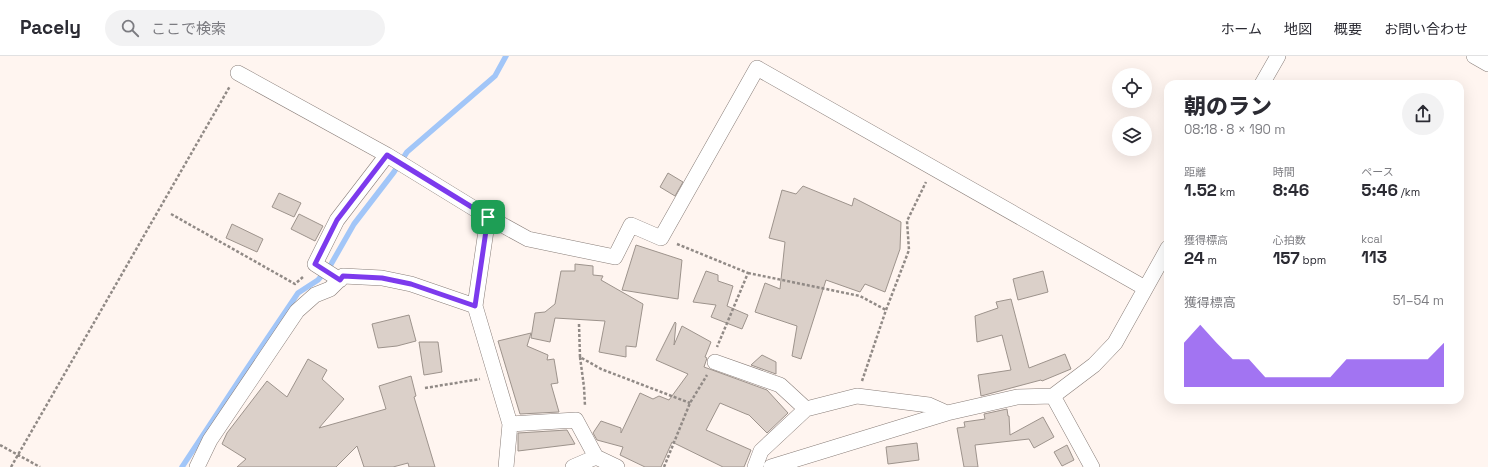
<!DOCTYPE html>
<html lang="ja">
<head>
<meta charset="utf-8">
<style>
	:root { --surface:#fff; --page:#f2f2f3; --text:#2b2b33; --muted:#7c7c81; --line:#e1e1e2; --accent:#7c3aed }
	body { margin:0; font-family:"Space Grotesk","Noto Sans JP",sans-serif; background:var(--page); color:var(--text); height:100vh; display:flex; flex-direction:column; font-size:15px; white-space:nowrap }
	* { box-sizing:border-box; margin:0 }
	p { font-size:13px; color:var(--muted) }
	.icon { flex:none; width:22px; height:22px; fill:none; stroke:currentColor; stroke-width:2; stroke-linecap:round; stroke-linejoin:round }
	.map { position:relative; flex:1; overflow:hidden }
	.drawer { position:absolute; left:1164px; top:24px; width:300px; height:324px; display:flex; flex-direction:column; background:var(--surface); border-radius:12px; box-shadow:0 4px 16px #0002 }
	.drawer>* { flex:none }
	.controls { position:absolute; left:1112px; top:12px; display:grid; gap:8px }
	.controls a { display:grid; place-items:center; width:40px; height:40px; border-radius:50%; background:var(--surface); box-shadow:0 4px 16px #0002; font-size:20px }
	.pin { position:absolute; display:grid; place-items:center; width:34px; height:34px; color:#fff; margin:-17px; border-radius:8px; box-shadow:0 2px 6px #0006 }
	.round { display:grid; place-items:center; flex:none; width:42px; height:42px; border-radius:21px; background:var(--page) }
	.head { display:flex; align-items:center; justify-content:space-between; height:68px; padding:0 20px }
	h1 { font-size:22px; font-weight:800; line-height:30px }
	.figures { display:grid; grid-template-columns:repeat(3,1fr); gap:6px; height:68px; padding:4px 20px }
	.figures div { display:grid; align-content:center }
	.figures b { font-size:17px; font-weight:800 }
	.figures small { font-size:11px; font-weight:400 }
	.figures p { font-size:11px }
	.chart { height:112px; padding:8px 20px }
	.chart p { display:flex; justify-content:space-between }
	.chart svg { width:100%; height:72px; margin-top:4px; fill:var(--accent); opacity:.7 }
	header { display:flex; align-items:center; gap:24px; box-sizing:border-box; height:56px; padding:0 20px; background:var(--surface); border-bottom:1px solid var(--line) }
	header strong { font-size:19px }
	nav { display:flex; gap:22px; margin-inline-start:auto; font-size:14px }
	.search { width:280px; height:36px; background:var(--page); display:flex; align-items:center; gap:10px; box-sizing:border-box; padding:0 14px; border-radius:22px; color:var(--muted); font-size:15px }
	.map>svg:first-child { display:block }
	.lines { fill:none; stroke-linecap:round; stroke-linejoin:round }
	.stream { stroke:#a2c6f8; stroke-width:5.5 }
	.building { fill:#dbd0c9; stroke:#9d938c }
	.street-casing { stroke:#897e79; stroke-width:16 }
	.path { stroke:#918a86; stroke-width:2.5; stroke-dasharray:3 2; stroke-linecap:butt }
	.street { stroke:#fff; stroke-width:15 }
	.route-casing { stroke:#fff; stroke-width:8 }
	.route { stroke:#7c3aed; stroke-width:5 }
</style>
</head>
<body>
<header>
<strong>Pacely</strong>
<div class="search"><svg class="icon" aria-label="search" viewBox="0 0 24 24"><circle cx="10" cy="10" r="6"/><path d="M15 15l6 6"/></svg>ここで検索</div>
<nav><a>ホーム</a><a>地図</a><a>概要</a><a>お問い合わせ</a></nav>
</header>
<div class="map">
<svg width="1488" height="411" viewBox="0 0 1488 411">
	<rect width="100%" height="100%" fill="#fff5f0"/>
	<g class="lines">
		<path class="stream" d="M 182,411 L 240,323 L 298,237 L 318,224 L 330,210 L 354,168 L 394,116 L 407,96 L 495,20 L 506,0"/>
	</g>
	<path class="building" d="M 668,117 L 683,126 L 675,140 L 660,131 Z
		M 803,130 L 852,150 L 854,142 L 901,166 L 900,193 L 885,236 L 865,228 L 860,236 L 826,224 L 801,303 L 792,300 L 797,270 L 755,256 L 765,227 L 780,233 L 785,186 L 769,182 L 782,134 L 796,138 Z
		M 279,137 L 301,147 L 294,161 L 272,151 Z
		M 299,158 L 323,170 L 315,185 L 291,173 Z
		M 232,168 L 263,183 L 257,196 L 226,182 Z
		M 636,189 L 682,204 L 678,243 L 622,234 Z
		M 575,208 L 593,210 L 593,219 L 603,220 L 601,224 L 643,248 L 636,291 L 626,290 L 626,301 L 599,296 L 605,265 L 555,262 L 550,286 L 531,282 L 535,257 L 545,256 L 555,248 L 561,215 L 575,215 Z
		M 706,215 L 718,219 L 718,225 L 733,230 L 727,250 L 748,259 L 742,273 L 711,261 L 716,249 L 693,246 Z
		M 1043,215 L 1048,236 L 1018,244 L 1013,223 Z
		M 1011,243 L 1029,312 L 1065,298 L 1071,313 L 1042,325 L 1041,324 L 981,340 L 978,319 L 1011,314 L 1002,279 L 977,286 L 975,260 L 998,252 L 996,246 Z
		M 409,259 L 416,285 L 397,290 L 378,292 L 372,268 Z
		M 675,266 L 676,267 L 674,289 L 682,270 L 711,286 L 705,301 L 707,302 L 704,311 L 767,334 L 788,357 L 767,377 L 749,359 L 746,358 L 720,347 L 706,374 L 751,394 L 744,411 L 723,411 L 672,386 L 661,411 L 645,411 L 620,399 L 623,391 L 597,384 L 593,377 L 601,365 L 621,372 L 621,377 L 640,337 L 653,343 L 659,340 L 669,344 L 688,318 L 656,304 Z
		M 531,277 L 527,290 L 548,299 L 547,304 L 554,303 L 558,327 L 551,328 L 559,356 L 520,358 L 498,285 Z
		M 419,286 L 438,286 L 442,316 L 424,319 Z
		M 762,299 L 776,306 L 776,318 L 751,309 Z
		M 308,303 L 327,314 L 322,323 L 344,343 L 319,372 L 386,353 L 379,330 L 411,320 L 416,340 L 414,341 L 435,411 L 409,411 L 408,407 L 393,411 L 364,411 L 357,390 L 336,411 L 237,411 L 246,403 L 222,388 L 227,377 L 267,325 L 287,341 Z
		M 1007,353 L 1008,360 L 1009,360 L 1010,379 L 1043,361 L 1054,381 L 1034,392 L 1029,383 L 975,389 L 978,411 L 964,411 L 957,372 L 965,371 L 964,366 L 985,363 L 984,358 Z
		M 567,374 L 575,388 L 518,395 L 518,377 Z
		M 917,387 L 919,404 L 888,408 L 886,391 Z
		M 1067,389 L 1074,404 L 1062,410 L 1054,396 Z"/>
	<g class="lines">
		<defs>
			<path id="street" d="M 1474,0 L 1488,8
				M 238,17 L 387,99 L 488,161
				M 1262,28 L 1278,0
				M 340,224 L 315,208 L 337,164 L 387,99
				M 715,306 L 780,329 L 806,353
				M 1053,340 L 1092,411
				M 197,411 L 210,384 L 297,255 L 315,239 L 330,233 L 343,220 L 382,222 L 411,228 L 475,250
				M 506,411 L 510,368
				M 573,411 L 596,401
				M 617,411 L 596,401 L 576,364 L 510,368 L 475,250 L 488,161 L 528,183 L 615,201 L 631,169 L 661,182 L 757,12 L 1145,232
				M 755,411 L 761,395 L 806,353 L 857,340 L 929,349 L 947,357
				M 771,411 L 947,357 L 1017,341 L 1053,340 L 1094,309 L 1115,287 L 1168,192"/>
		</defs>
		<use href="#street" class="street-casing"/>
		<path class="path" d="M 171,158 L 295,228 L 304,220
			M 677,188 L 748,217 L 717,291
			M 748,217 L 860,240 L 886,254
			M 579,268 L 580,301 L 601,313 L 690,347
			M 580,301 L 584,331 L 585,350
			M 862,325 L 886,254 L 909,194 L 907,165 L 926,126
			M 425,332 L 480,323
			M 0,389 L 40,411
			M 11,411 L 230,30
			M 664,411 L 690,347 L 707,319"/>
		<use href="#street" class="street"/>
	</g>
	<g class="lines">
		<defs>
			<path id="route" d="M 387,99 L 488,161 L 475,250 L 411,228 L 382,222 L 343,220 L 340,224 L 315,208 L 337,164 Z"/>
		</defs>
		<use href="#route" class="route-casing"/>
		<use href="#route" class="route"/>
	</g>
</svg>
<div class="controls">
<a><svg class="icon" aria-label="locate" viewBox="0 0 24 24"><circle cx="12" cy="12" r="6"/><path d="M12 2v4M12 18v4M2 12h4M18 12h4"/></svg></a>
<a><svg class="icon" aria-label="layers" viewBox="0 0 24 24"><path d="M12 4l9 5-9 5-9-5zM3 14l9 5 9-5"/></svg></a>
</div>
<div class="pin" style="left:488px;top:161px;background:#1e9e55"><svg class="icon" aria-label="arrive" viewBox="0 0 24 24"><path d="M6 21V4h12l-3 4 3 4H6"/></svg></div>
<section class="drawer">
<div class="head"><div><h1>朝のラン</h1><p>08:18 · 8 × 190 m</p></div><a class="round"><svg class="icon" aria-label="share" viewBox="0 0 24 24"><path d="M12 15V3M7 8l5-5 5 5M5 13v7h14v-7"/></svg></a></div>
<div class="figures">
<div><p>距離</p><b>1.52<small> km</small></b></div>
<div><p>時間</p><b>8:46</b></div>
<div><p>ペース</p><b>5:46<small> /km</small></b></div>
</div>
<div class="figures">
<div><p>獲得標高</p><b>24<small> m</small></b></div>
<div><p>心拍数</p><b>157<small> bpm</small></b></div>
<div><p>kcal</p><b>113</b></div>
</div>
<div class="chart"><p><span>獲得標高</span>51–54 m</p>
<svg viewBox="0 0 160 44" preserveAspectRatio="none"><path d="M0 44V17L10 6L20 17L30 27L40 27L50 38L60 38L70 38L80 38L90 38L100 27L110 27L120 27L130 27L140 27L150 27L160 17V44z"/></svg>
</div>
</section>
</div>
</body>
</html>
